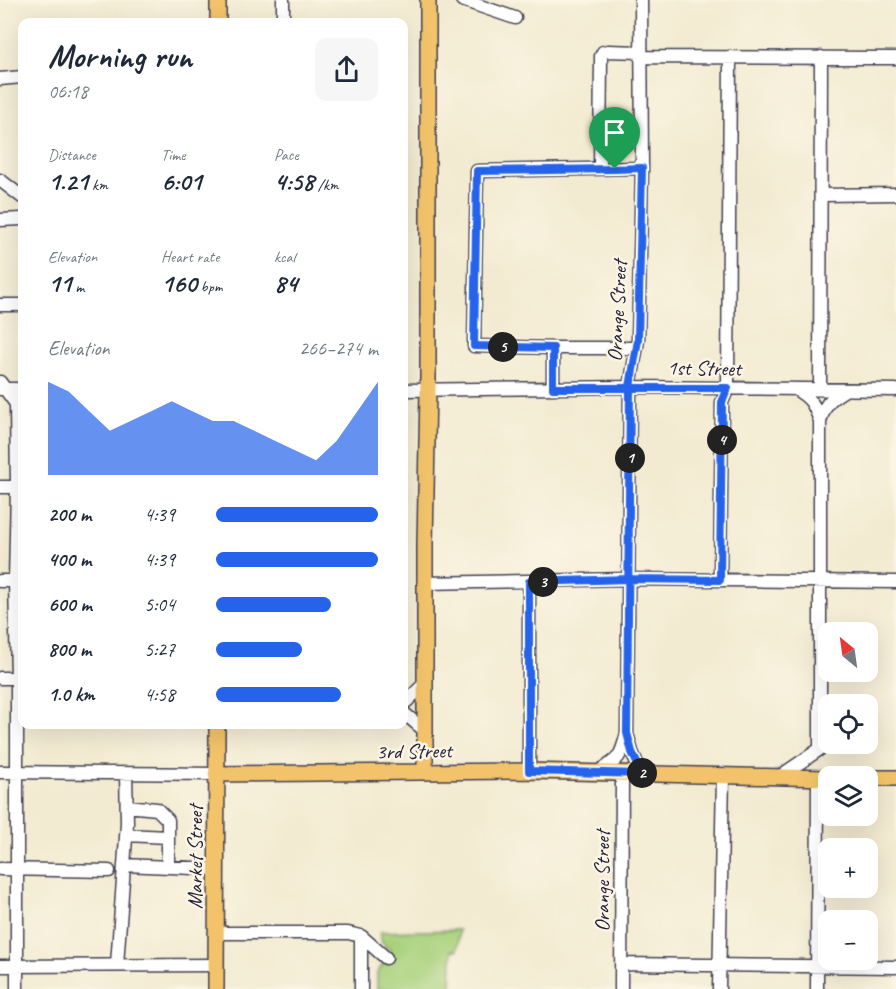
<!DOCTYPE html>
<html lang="en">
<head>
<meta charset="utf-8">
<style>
	:root { --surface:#fff; --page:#f6f6f7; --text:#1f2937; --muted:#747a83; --accent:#2563eb }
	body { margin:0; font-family:Caveat,sans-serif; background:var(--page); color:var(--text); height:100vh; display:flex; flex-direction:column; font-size:22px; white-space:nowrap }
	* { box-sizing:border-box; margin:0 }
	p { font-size:20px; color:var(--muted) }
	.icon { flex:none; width:33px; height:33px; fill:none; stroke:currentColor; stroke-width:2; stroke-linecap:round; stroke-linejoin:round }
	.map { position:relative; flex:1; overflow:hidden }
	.details { position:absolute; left:18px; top:18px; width:390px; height:711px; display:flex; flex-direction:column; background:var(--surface); border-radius:12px; box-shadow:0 6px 24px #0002 }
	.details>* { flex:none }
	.needle { width:39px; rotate:331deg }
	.controls { position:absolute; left:818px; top:622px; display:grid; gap:12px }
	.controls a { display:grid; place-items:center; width:60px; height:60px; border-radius:12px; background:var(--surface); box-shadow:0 6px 24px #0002; font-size:30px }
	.pin { position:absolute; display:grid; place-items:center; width:51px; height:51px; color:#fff; margin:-62px -26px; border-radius:50% 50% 50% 0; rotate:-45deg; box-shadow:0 0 6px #0007 }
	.pin .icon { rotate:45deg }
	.km { position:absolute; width:30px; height:30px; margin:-15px; border-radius:50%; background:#222; color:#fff; font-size:16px; line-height:30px; text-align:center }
	.round { display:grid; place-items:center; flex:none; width:63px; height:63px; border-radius:12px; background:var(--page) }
	.overview { display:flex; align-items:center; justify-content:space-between; height:102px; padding:0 30px }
	h1 { font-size:33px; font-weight:700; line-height:45px }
	.stats { display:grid; grid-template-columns:repeat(3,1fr); gap:9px; height:102px; padding:6px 30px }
	.stats div { display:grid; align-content:center }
	.stats b { font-size:26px; font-weight:700 }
	.stats small { font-size:16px; font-weight:400 }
	.stats p { font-size:16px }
	.chart { height:168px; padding:12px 30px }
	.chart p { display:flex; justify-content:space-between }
	.chart svg { width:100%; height:108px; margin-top:6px; fill:var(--accent); opacity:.7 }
	ul { padding:0 30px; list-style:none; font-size:20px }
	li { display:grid; grid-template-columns:96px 72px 1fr; align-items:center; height:45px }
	li i { height:15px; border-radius:8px; background:var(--accent) }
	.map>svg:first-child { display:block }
	.green { fill:#a7d17c; stroke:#647a5c; stroke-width:1.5 }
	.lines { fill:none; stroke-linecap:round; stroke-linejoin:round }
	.minor-casing { stroke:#414052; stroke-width:15 }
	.major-casing { stroke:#414052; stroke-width:18 }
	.minor { stroke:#fff; stroke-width:12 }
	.major { stroke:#f2c36a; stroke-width:15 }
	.route-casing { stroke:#fff; stroke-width:12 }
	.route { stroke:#2563eb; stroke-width:8 }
	.labels { text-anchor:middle; stroke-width:5; stroke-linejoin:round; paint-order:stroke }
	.street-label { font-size:21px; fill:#22223b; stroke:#fcf5e5 }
</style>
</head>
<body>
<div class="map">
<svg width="896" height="989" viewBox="0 0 896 989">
	<rect width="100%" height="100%" fill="#fcf5e5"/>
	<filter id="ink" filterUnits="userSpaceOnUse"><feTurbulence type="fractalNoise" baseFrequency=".0167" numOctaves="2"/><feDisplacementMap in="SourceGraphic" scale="12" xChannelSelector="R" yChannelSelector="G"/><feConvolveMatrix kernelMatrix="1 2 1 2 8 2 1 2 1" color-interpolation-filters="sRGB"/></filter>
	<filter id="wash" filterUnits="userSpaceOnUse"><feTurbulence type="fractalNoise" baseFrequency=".008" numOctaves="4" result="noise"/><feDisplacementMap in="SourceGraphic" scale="24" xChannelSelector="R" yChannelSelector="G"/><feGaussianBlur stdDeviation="1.35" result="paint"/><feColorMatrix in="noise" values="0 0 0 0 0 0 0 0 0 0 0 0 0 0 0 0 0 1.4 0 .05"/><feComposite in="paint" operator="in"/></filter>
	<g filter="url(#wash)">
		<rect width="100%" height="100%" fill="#f3ebd1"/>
		<path class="green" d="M 459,930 L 457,950 L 452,950 L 451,989 L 377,989 L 377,973 L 392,952 L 382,943 L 380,932 Z"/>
	</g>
	<g filter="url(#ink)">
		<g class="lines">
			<defs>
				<path id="minor" d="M 283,0 L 283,22
					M 462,0 L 515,18
					M 640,57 L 896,58
					M 0,79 L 22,77
					M 600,169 L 601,56 L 603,52 L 608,51 L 640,52
					M 0,180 L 22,197
					M 822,195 L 896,194
					M 0,220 L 22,219
					M 0,305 L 22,305
					M 637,348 L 553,348 L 474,346 L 477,171 L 642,168
					M 0,382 L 16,404 L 17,487 L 15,581 L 17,678 L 17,989
					M 553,388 L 553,348
					M 0,389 L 22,389
					M 795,389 C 811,398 814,404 820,421
					M 820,389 L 821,57
					M 404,390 L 630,387 L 896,390
					M 0,487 L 17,487
					M 720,580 L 722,402 L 728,388 L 730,57
					M 0,581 L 21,581
					M 529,582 L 529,771
					M 425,583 L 629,579 L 896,582
					M 0,678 L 22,678
					M 406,702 L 424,684
					M 405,714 L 424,730
					M 628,737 L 632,752 L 642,774
					M 0,772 L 216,774
					M 596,773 C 619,759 620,760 627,733 L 630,387 L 638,340 L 642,168 L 641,0
					M 779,777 L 820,749 L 820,422 C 825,403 829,400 845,390
					M 127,806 L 157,809 L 168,820 L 168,867
					M 126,835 L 168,837
					M 124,865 L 216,869
					M 0,869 L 109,871
					M 216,933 L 348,933 L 361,936 L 386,958
					M 361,936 L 361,989
					M 621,964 L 896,967
					M 117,965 L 127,823 L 126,773
					M 0,966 L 216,965
					M 621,989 L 622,773
					M 719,989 L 723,775
					M 817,989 L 818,778"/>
				<path id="major" d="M 218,22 L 218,0
					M 425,772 L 425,543 L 428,390 L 428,0
					M 216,774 L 529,771 L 828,778
					M 867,778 L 896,778
					M 216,989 L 217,724"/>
			</defs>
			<use href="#minor" class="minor-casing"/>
			<use href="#major" class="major-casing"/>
			<use href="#minor" class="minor"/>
			<use href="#major" class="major"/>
		</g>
	</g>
	<g class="lines" filter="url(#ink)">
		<defs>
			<path id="route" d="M 615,169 L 642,168 L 638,340 L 630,387 L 627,733 L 632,752 L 642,774 L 529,771 L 529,582 L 629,579 L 720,580 L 722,402 L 728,388 L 553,388 L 553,348 L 474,346 L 477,171 L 615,169"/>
		</defs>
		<use href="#route" class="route-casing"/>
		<use href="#route" class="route"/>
	</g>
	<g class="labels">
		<g class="street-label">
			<text transform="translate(617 311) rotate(-87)" y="7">Orange Street</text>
			<text transform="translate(704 368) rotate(1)" y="7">1st Street</text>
			<text transform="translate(414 751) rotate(-1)" y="7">3rd Street</text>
			<text transform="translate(195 857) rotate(-90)" y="7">Market Street</text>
			<text transform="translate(602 881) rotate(-90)" y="7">Orange Street</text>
		</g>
	</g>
</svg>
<div class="controls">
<a><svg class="needle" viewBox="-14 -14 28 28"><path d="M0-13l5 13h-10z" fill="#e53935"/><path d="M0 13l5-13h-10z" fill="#747a83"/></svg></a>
<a><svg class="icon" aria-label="locate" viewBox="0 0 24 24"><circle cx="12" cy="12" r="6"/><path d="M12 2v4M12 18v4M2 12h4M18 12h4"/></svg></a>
<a><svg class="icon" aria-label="layers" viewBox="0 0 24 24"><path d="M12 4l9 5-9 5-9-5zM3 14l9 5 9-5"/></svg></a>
<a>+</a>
<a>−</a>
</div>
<div class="pin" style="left:615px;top:169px;background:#1e9e55"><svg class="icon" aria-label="arrive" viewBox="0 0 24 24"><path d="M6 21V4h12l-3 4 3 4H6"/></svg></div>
<b class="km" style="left:630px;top:458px">1</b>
<b class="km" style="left:642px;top:773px">2</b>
<b class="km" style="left:543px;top:582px">3</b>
<b class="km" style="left:722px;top:440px">4</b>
<b class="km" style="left:503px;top:347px">5</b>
<section class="details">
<div class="overview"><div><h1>Morning run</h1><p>06:18</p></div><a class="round"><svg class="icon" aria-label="share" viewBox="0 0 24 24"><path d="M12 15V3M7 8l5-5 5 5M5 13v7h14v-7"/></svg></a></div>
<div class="stats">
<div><p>Distance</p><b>1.21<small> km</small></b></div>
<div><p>Time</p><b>6:01</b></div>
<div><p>Pace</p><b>4:58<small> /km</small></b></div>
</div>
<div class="stats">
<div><p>Elevation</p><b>11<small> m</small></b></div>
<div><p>Heart rate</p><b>160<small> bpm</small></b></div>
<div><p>kcal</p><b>84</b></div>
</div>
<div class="chart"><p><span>Elevation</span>266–274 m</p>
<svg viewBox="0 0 160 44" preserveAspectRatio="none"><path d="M0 44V6L10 10L20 18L30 26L40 22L50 18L60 14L70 18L80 22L90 22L100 26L110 30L120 34L130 38L140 30L150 18L160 6V44z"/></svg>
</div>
<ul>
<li><b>200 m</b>4:39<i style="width:100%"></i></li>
<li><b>400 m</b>4:39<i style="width:100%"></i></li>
<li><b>600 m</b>5:04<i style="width:71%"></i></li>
<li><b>800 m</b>5:27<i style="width:53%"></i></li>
<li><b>1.0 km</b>4:58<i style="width:77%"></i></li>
</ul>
</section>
</div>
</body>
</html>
